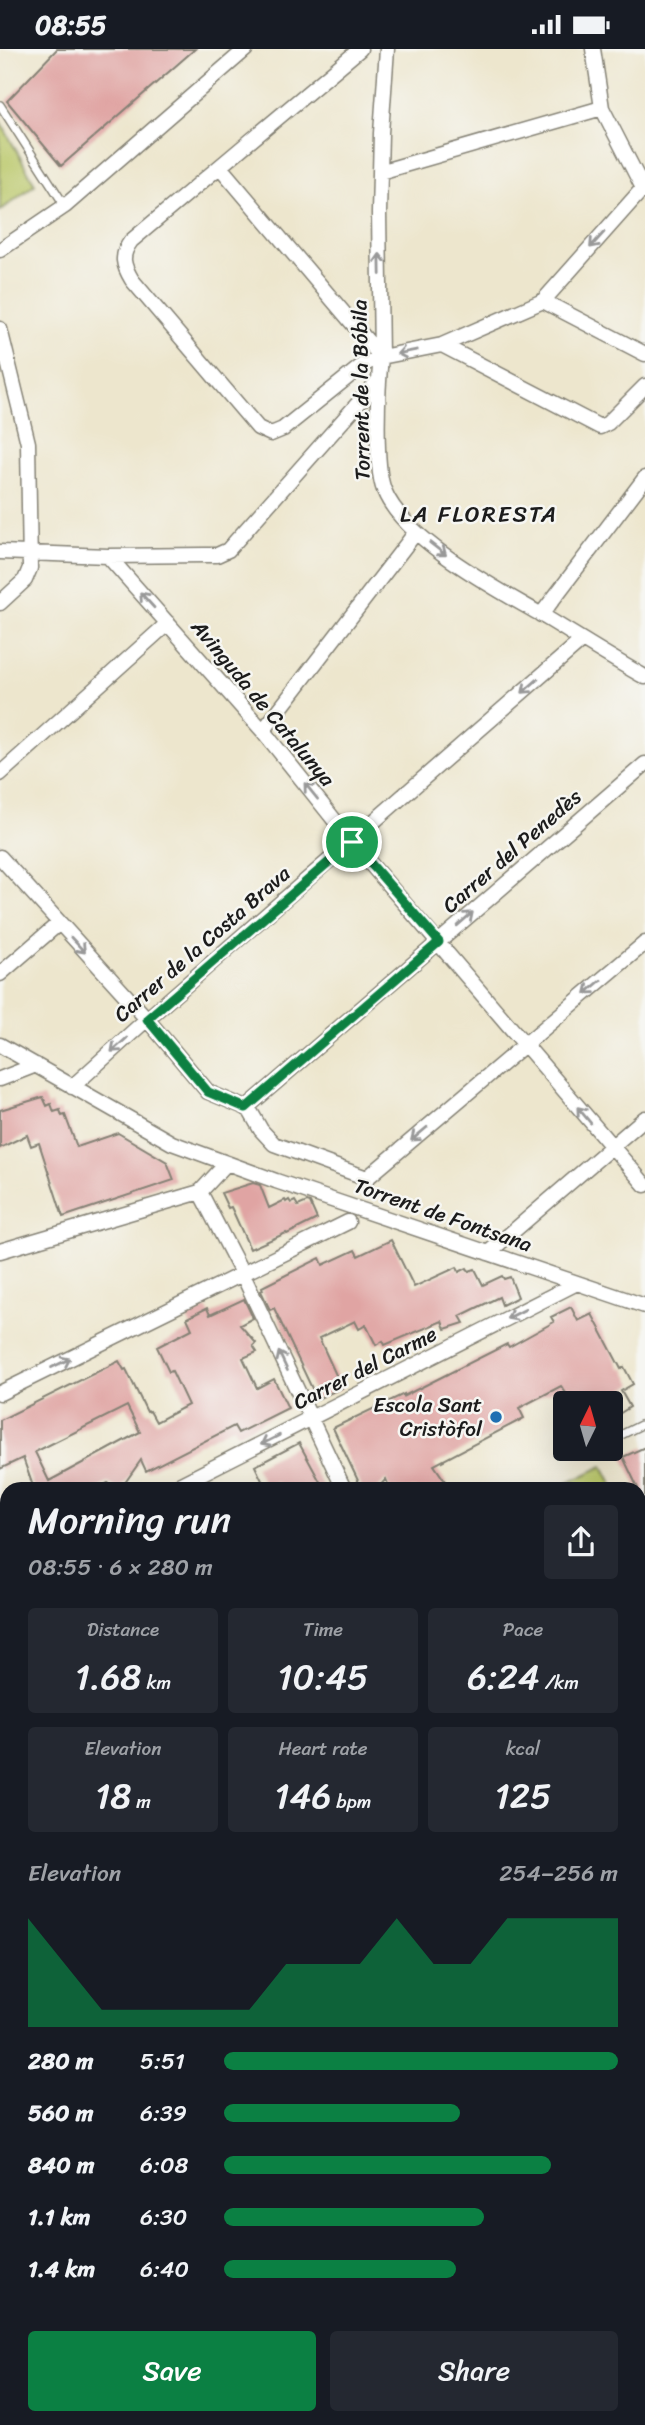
<!DOCTYPE html>
<html lang="en">
<head>
<meta charset="utf-8">
<style>
	:root { --surface:#171b24; --page:#242831; --text:#f1f3f6; --muted:#9ea1a6; --accent:#0b8043 }
	body { margin:0; font-family:Sriracha,sans-serif; background:var(--page); color:var(--text); height:100vh; display:flex; flex-direction:column; font-size:26px; white-space:nowrap }
	* { box-sizing:border-box; margin:0 }
	p { font-size:23px; color:var(--muted) }
	.icon { flex:none; width:38px; height:38px; fill:none; stroke:currentColor; stroke-width:2; stroke-linecap:round; stroke-linejoin:round }
	.map { position:relative; flex:1; overflow:hidden }
	.sheet { position:absolute; left:0px; top:1433px; width:646px; height:943px; display:flex; flex-direction:column; background:var(--surface); border-radius:21px 21px 0 0; box-shadow:0 7px 28px #0002 }
	.sheet>* { flex:none }
	.needle { width:46px; rotate:5deg }
	.fabs { position:absolute; left:553px; top:1342px; display:grid; gap:14px }
	.fabs a { display:grid; place-items:center; width:70px; height:70px; border-radius:7px; background:var(--surface); box-shadow:0 7px 28px #0002; font-size:35px }
	.pin { position:absolute; display:grid; place-items:center; width:60px; height:60px; color:#fff; margin:-30px; border:4px solid #fff; border-radius:50%; box-shadow:0 2px 7px #0007 }
	.round { display:grid; place-items:center; flex:none; width:74px; height:74px; border-radius:7px; background:var(--page) }
	.head { display:flex; align-items:center; justify-content:space-between; height:119px; padding:0 28px }
	h1 { font-size:38px; font-weight:600; line-height:52px }
	.stats { display:grid; grid-template-columns:repeat(3,1fr); gap:10px; height:119px; padding:7px 28px }
	.stats div { display:grid; align-content:center; border-radius:7px; background:var(--page); text-align:center }
	.stats b { font-size:35px; font-weight:600 }
	.stats small { font-size:19px; font-weight:400 }
	.stats p { font-size:19px }
	.chart { height:196px; padding:14px 28px }
	.chart p { display:flex; justify-content:space-between }
	.chart svg { width:100%; height:126px; margin-top:7px; fill:var(--accent); opacity:.7 }
	.primary-button { display:flex; gap:14px; margin-top:auto; padding:14px 28px }
	.primary-button a { flex:1; height:80px; border-radius:7px; background:var(--accent); color:#fff; font-size:28px; font-weight:600; line-height:80px; text-align:center }
	.primary-button a+a { background:var(--page); color:var(--text) }
	ul { padding:0 28px; list-style:none; font-size:23px }
	li { display:grid; grid-template-columns:112px 84px 1fr; align-items:center; height:52px }
	li i { height:18px; border-radius:9px; background:var(--accent) }
	.status { display:flex; justify-content:space-between; align-items:center; height:49px; padding:0 35px; background:var(--surface); direction:ltr }
	.status svg { height:19px; fill:currentColor }
	.map>svg:first-child { display:block }
	.grass { fill:url(#grass-dots); stroke:#6b7242; stroke-width:2 }
	.garden { fill:#bac769; stroke:#6b7242; stroke-width:2 }
	.building { fill:#e0a4a3; fill-rule:evenodd }
	.lines { fill:none; stroke-linecap:round; stroke-linejoin:round }
	.lane-casing { stroke:#848174; stroke-width:10 }
	.street-casing { stroke:#848174; stroke-width:17 }
	.secondary-casing { stroke:#848174; stroke-width:24 }
	.lane { stroke:#fff; stroke-width:7 }
	.street { stroke:#fff; stroke-width:14 }
	.secondary { stroke:#f9e7c3; stroke-width:21 }
	.oneway { stroke:#999 }
	.route-casing { stroke:#fff; stroke-width:14 }
	.route { stroke:#0b8043; stroke-width:9 }
	.poi-dot { fill:#1f6fb2; stroke:#f6f6f2; stroke-width:2.5 }
	.labels { text-anchor:middle; stroke-width:5; stroke-linejoin:round; paint-order:stroke }
	.street-label { font-size:21px; fill:#1c1c1c; stroke:#f6f6f2 }
	.poi-label { font-size:21px; fill:#1c1c1c; stroke:#f6f6f2; text-anchor:end }
	.neighbourhood-label { font-size:23px; letter-spacing:2px; fill:#1c1c1c; stroke:#f6f6f2 }
</style>
</head>
<body>
<div class="status"><b>08:55</b><svg viewBox="0 0 49 12"><path d="M0 12V9h3v3zM5 12V6h3v6zM10 12V3h3v9zM15 12V0h3v12zM26 1h20v11H26zM47 4h2v5h-2z"/></svg></div>
<div class="map">
<svg width="645" height="2376" viewBox="0 0 645 2376">
	<defs>
		<pattern id="grass-dots" width="8" height="8" patternUnits="userSpaceOnUse" patternTransform="scale(1.75)"><rect width="8" height="8" fill="#bac769"/><path d="M2 2h.1M6 6h.1" fill="none" stroke="#9faa5a" stroke-width="1.8" stroke-linecap="round"/></pattern>
	</defs>
	<rect width="100%" height="100%" fill="#f6f6f2"/>
	<filter id="ink" filterUnits="userSpaceOnUse"><feTurbulence type="fractalNoise" baseFrequency=".0143" numOctaves="2"/><feDisplacementMap in="SourceGraphic" scale="14" xChannelSelector="R" yChannelSelector="G"/><feConvolveMatrix kernelMatrix="1 2 1 2 8 2 1 2 1" color-interpolation-filters="sRGB"/></filter>
	<filter id="wash" filterUnits="userSpaceOnUse"><feTurbulence type="fractalNoise" baseFrequency=".00686" numOctaves="4" result="noise"/><feDisplacementMap in="SourceGraphic" scale="28" xChannelSelector="R" yChannelSelector="G"/><feGaussianBlur stdDeviation="1.57" result="paint"/><feColorMatrix in="noise" values="0 0 0 0 0 0 0 0 0 0 0 0 0 0 0 0 0 1.4 0 .05"/><feComposite in="paint" operator="in"/></filter>
	<g filter="url(#wash)">
		<rect width="100%" height="100%" fill="#ede6cd"/>
		<path class="grass" d="M 639,1930 L 645,1942 L 645,2018 L 639,2020 Z"/>
		<path class="garden" d="M 0,72 L 35,135 L 0,162 Z
			M 603,1417 L 615,1440 L 555,1440 Z"/>
		<g id="blocks">
			<path class="building" d="M 57,0 L 195,0 L 61,117 L 7,52 Z
				M 43,1048 L 47,1057 L 51,1055 L 54,1063 L 60,1061 L 62,1067 L 65,1066 L 77,1098 L 118,1084 L 167,1113 L 174,1131 L 63,1168 L 39,1094 L 31,1097 L 27,1086 L 0,1099 L 0,1061 Z
				M 253,1134 L 260,1136 L 269,1159 L 285,1151 L 286,1153 L 289,1151 L 291,1154 L 295,1152 L 298,1157 L 307,1153 L 310,1154 L 317,1170 L 287,1185 L 286,1184 L 250,1200 L 231,1158 L 228,1159 L 221,1144 Z
				M 391,1191 L 414,1238 L 457,1218 L 459,1223 L 467,1219 L 469,1222 L 475,1220 L 483,1236 L 502,1227 L 504,1230 L 510,1228 L 518,1248 L 502,1256 L 499,1248 L 460,1267 L 464,1274 L 445,1280 L 442,1272 L 385,1296 L 383,1292 L 376,1296 L 366,1276 L 359,1280 L 355,1272 L 319,1289 L 342,1339 L 317,1350 L 274,1259 L 270,1261 L 261,1242 L 263,1241 L 262,1238 L 320,1209 L 323,1216 L 355,1201 L 358,1207 Z
				M 244,1250 L 253,1269 L 240,1276 L 256,1294 L 253,1297 L 257,1303 L 243,1309 L 257,1339 L 274,1330 L 288,1359 L 238,1384 L 234,1377 L 146,1422 L 141,1411 L 122,1438 L 115,1438 L 108,1434 L 97,1440 L 34,1440 L 23,1409 L 0,1420 L 0,1371 L 119,1312 L 124,1321 L 126,1320 L 147,1363 L 150,1362 L 156,1373 L 188,1356 L 172,1322 L 169,1323 L 157,1298 L 192,1280 L 187,1269 L 207,1259 L 210,1266 ZM 127,1357 L 140,1383 L 49,1432 L 35,1403 Z
				M 571,1258 L 578,1272 L 592,1265 L 621,1320 L 624,1318 L 633,1335 L 621,1342 L 630,1358 L 611,1370 L 611,1354 L 573,1354 L 561,1337 L 519,1359 L 524,1369 L 434,1416 L 447,1435 L 439,1440 L 390,1440 L 386,1430 L 377,1440 L 362,1440 L 333,1379 L 404,1345 L 404,1347 L 507,1295 L 509,1298 L 554,1273 L 551,1268 Z
				M 299,1394 L 324,1440 L 280,1440 L 276,1433 L 265,1438 L 255,1417 Z
				M 645,1398 L 645,1454 L 623,1408 Z"/>
		</g>
	</g>
	<g filter="url(#ink)">
		<use href="#blocks" fill-opacity="0" stroke="#848174" stroke-width="2"/>
		<g class="lines">
			<defs>
				<path id="lane" d="M 0,56 L 65,157
					M 611,1391 L 645,1374"/>
				<path id="street" d="M 360,0 L 131,192 C 120,207 123,216 132,231 L 258,379 L 271,385 L 283,380 L 364,315 L 381,308 L 442,296 L 543,252 L 645,137
					M 387,0 L 381,84 L 379,164 L 381,308 C 378,336 374,416 384,441 C 403,490 495,539 540,565 C 575,586 609,608 645,628
					M 593,0 L 602,59 L 645,143
					M 220,118 L 381,308
					M 380,123 L 602,59
					M 0,201 L 65,157 L 246,0
					M 543,252 L 645,305
					M 0,280 L 28,394 L 30,519 L 25,531 L 0,554
					M 442,296 L 600,378 L 608,374 L 645,337
					M 0,503 L 108,507 L 205,506 L 217,506 L 228,501 L 378,332
					M 108,507 L 263,682 L 352,793 L 645,1136
					M 541,566 L 645,429
					M 263,682 L 416,483
					M 0,725 L 168,574
					M 0,808 L 147,970 L 208,1043 L 249,1060 L 261,1081 L 274,1095 L 367,1129 L 645,894
					M 0,925 L 58,875
					M 0,996 L 172,1094 L 276,1132 L 645,1257
					M 0,1030 L 36,1016
					M 72,1038 L 147,970 L 581,592
					M 246,1059 L 645,715
					M 200,1143 L 243,1226 L 344,1440
					M 0,1202 L 200,1143 L 227,1114
					M 488,1204 L 645,1069
					M 0,1344 L 348,1173
					M 171,1440 L 577,1234
					M 0,1513 L 7,1528
					M 0,1702 L 7,1699
					M 639,1766 L 645,1763
					M 0,1859 L 7,1871
					M 639,1898 L 645,1895
					M 639,2036 L 645,2033
					M 0,2039 L 7,2035
					M 639,2072 L 645,2087
					M 639,2181 L 645,2178
					M 0,2195 L 7,2191
					M 0,2341 L 7,2338
					M 395,2370 L 398,2376
					M 212,2376 L 226,2370"/>
				<path id="secondary" d="M 639,1556 L 645,1553
					M 0,1876 L 7,1872"/>
			</defs>
			<use href="#lane" class="lane-casing"/>
			<use href="#street" class="street-casing"/>
			<use href="#secondary" class="secondary-casing"/>
			<use href="#lane" class="lane"/>
			<use href="#street" class="street"/>
			<use href="#secondary" class="secondary"/>
		</g>
		<defs><path id="oneway-shaft" d="M-6 0H5M1.5-3L5.5 0L1.5 3" fill="none" stroke-width="1.6" stroke-linecap="round" stroke-linejoin="round" transform="scale(1.75)"/></defs>
		<g class="oneway">
			<use href="#oneway-shaft" transform="translate(597 191) rotate(132)"/>
			<use href="#oneway-shaft" transform="translate(380 215) rotate(-91)"/>
			<use href="#oneway-shaft" transform="translate(407 303) rotate(169)"/>
			<use href="#oneway-shaft" transform="translate(438 500) rotate(38)"/>
			<use href="#oneway-shaft" transform="translate(147 551) rotate(-132)"/>
			<use href="#oneway-shaft" transform="translate(530 637) rotate(139)"/>
			<use href="#oneway-shaft" transform="translate(311 742) rotate(-129)"/>
			<use href="#oneway-shaft" transform="translate(465 870) rotate(-41)"/>
			<use href="#oneway-shaft" transform="translate(78 896) rotate(47)"/>
			<use href="#oneway-shaft" transform="translate(593 938) rotate(140)"/>
			<use href="#oneway-shaft" transform="translate(119 996) rotate(138)"/>
			<use href="#oneway-shaft" transform="translate(584 1066) rotate(-130)"/>
			<use href="#oneway-shaft" transform="translate(419 1085) rotate(140)"/>
			<use href="#oneway-shaft" transform="translate(516 1265) rotate(153)"/>
			<use href="#oneway-shaft" transform="translate(283 1312) rotate(-115)"/>
			<use href="#oneway-shaft" transform="translate(61 1314) rotate(-26)"/>
			<use href="#oneway-shaft" transform="translate(270 1391) rotate(153)"/>
		</g>
	</g>
	<g class="lines" filter="url(#ink)">
		<defs>
			<path id="route" d="M 352,793 L 439,893 L 246,1059 L 208,1043 L 147,970 Z"/>
		</defs>
		<use href="#route" class="route-casing"/>
		<use href="#route" class="route"/>
	</g>
	<circle class="poi-dot" cx="496" cy="1368" r="7"/>
	<g class="labels">
		<g class="street-label">
			<text transform="translate(361 341) rotate(-91)" y="7">Torrent de la Bóbila</text>
			<text transform="translate(263 654) rotate(50)" y="7">Avinguda de Catalunya</text>
			<text transform="translate(512 802) rotate(-41)" y="7">Carrer del Penedès</text>
			<text transform="translate(202 895) rotate(-41)" y="7">Carrer de la Costa Brava</text>
			<text transform="translate(443 1166) rotate(19)" y="7">Torrent de Fontsana</text>
			<text transform="translate(365 1319) rotate(-27)" y="7">Carrer del Carme</text>
		</g>
		<g class="poi-label">
			<text x="482" y="1363">Escola Sant<tspan x="482" dy="24">Cristòfol</tspan></text>
		</g>
		<g class="neighbourhood-label">
			<text x="479" y="473">LA FLORESTA</text>
		</g>
	</g>
</svg>
<div class="fabs">
<a><svg class="needle" viewBox="-14 -14 28 28"><path d="M0-13l5 13h-10z" fill="#e53935"/><path d="M0 13l5-13h-10z" fill="#9ea1a6"/></svg></a>
</div>
<div class="pin" style="left:352px;top:793px;background:#1e9e55"><svg class="icon" aria-label="arrive" viewBox="0 0 24 24"><path d="M6 21V4h12l-3 4 3 4H6"/></svg></div>
<section class="sheet">
<div class="head"><div><h1>Morning run</h1><p>08:55 · 6 × 280 m</p></div><a class="round"><svg class="icon" aria-label="share" viewBox="0 0 24 24"><path d="M12 15V3M7 8l5-5 5 5M5 13v7h14v-7"/></svg></a></div>
<div class="stats">
<div><p>Distance</p><b>1.68<small> km</small></b></div>
<div><p>Time</p><b>10:45</b></div>
<div><p>Pace</p><b>6:24<small> /km</small></b></div>
</div>
<div class="stats">
<div><p>Elevation</p><b>18<small> m</small></b></div>
<div><p>Heart rate</p><b>146<small> bpm</small></b></div>
<div><p>kcal</p><b>125</b></div>
</div>
<div class="chart"><p><span>Elevation</span>254–256 m</p>
<svg viewBox="0 0 160 44" preserveAspectRatio="none"><path d="M0 44V6L10 22L20 38L30 38L40 38L50 38L60 38L70 22L80 22L90 22L100 6L110 22L120 22L130 6L140 6L150 6L160 6V44z"/></svg>
</div>
<ul>
<li><b>280 m</b>5:51<i style="width:100%"></i></li>
<li><b>560 m</b>6:39<i style="width:60%"></i></li>
<li><b>840 m</b>6:08<i style="width:83%"></i></li>
<li><b>1.1 km</b>6:30<i style="width:66%"></i></li>
<li><b>1.4 km</b>6:40<i style="width:59%"></i></li>
</ul>
<div class="primary-button"><a>Save</a><a>Share</a></div>
</section>
</div>
</body>
</html>
